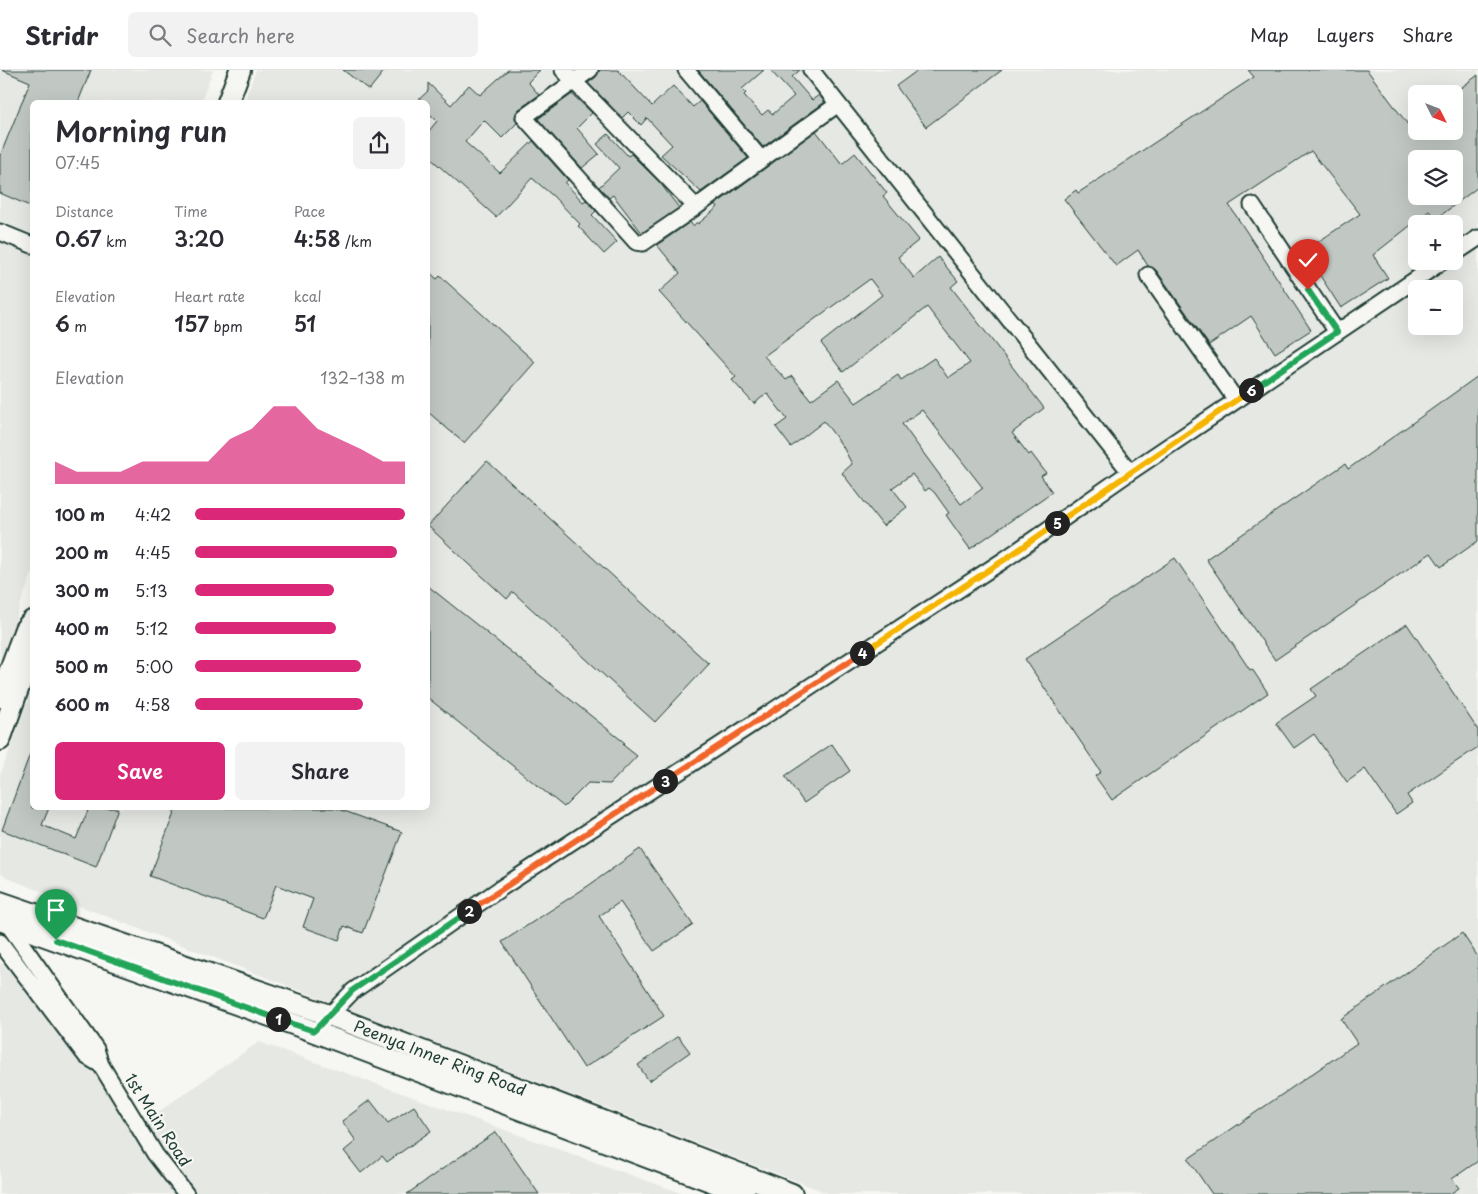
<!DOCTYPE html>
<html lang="en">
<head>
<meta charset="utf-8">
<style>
	:root { --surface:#fff; --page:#f2f2f3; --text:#2b2b33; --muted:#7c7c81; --line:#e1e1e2; --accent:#db2777 }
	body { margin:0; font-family:"Playpen Sans",sans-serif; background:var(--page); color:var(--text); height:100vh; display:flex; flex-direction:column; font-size:19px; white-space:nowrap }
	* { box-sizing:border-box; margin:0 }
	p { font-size:16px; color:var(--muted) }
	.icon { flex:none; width:28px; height:28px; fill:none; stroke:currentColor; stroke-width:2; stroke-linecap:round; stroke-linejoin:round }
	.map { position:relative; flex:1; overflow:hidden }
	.side { position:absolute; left:30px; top:30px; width:400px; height:710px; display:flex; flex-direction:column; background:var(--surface); border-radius:8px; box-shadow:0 5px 20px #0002 }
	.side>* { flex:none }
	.needle { width:32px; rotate:132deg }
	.fabs { position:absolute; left:1408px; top:15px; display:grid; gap:10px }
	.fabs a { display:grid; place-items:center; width:55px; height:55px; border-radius:8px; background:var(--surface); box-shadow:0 5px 20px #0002; font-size:25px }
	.pin { position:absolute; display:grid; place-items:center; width:42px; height:42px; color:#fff; margin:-51px -21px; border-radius:50% 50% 50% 0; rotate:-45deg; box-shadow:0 0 5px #0007 }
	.pin .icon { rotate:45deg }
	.km { position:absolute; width:25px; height:25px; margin:-12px; border-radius:50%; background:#222; color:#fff; font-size:14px; line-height:25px; text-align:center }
	.round { display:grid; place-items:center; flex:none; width:52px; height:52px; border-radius:8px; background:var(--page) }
	.overview { display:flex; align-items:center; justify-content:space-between; height:85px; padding:0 25px }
	h1 { font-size:28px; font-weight:600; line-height:38px }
	.stats { display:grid; grid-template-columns:repeat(3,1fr); gap:8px; height:85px; padding:5px 25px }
	.stats div { display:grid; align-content:center }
	.stats b { font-size:21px; font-weight:600 }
	.stats small { font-size:14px; font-weight:400 }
	.stats p { font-size:14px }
	.chart { height:140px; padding:10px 25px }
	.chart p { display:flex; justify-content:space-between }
	.chart svg { width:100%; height:90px; margin-top:5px; fill:var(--accent); opacity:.7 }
	.button { display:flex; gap:10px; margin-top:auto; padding:10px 25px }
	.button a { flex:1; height:58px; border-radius:8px; background:var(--accent); color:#fff; font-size:20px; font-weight:600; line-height:58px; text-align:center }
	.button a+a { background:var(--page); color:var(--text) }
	ul { padding:0 25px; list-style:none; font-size:16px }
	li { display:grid; grid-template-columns:80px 60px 1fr; align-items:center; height:38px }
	li i { height:12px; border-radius:6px; background:var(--accent) }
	header { display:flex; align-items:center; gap:30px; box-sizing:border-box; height:70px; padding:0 25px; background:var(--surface); border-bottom:1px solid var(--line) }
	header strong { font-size:24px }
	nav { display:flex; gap:28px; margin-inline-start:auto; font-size:18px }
	.search { width:350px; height:45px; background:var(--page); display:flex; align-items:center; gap:12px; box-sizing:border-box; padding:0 18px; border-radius:8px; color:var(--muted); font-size:19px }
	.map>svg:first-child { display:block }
	.built { fill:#e6e8e4; fill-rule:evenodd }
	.building { fill:#c1c8c3; stroke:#1f3d34; fill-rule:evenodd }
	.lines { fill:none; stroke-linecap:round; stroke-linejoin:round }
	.minor-casing { stroke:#1f3d34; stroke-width:19 }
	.major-casing { stroke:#1f3d34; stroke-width:24 }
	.minor { stroke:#f6f6f2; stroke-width:15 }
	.major { stroke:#f6f6f2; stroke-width:20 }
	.split-1-casing { stroke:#fff; stroke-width:10 }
	.split-2-casing { stroke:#fff; stroke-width:10 }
	.split-3-casing { stroke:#fff; stroke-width:10 }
	.split-4-casing { stroke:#fff; stroke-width:10 }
	.split-5-casing { stroke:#fff; stroke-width:10 }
	.split-6-casing { stroke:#fff; stroke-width:10 }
	.split-7-casing { stroke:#fff; stroke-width:10 }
	.split-1 { stroke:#22a559; stroke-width:6 }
	.split-2 { stroke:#22a559; stroke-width:6 }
	.split-3 { stroke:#f0652b; stroke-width:6 }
	.split-4 { stroke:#f0652b; stroke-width:6 }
	.split-5 { stroke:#f5b400; stroke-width:6 }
	.split-6 { stroke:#f5b400; stroke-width:6 }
	.split-7 { stroke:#22a559; stroke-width:6 }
	.labels { text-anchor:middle; stroke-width:4.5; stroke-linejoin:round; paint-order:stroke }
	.street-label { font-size:16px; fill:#1f3d34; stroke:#f6f6f2 }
</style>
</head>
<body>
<header>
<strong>Stridr</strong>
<div class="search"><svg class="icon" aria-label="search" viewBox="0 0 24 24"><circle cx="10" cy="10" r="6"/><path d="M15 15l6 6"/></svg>Search here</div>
<nav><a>Map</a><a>Layers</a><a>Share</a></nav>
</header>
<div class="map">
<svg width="1478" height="1124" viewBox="0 0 1478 1124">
	<rect width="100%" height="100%" fill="#f6f6f2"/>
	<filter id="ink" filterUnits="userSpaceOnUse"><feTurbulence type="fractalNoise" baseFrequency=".02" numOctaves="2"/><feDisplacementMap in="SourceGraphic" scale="10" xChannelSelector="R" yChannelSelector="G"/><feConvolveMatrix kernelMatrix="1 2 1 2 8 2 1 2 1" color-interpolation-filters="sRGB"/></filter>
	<g filter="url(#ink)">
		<path class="built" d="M 0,0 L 213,0 L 201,32 L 32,32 L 32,502 L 0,592 Z
			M 256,0 L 1478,0 L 1478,1124 L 830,1124 L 7,808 L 0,803 L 0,705 L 32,620 L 32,738 L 428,738 L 428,32 L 244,32 ZM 1416,24 L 1454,24 L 1454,61 L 1416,61 ZM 1416,89 L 1454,89 L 1454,126 L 1416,126 ZM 1416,154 L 1454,154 L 1454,191 L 1416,191 ZM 1416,219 L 1454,219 L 1454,256 L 1416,256 Z
			M 0,893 L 24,904 L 142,1053 L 259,972 L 684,1124 L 0,1124 Z"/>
		<path class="building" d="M 2,0 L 91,0 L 78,32 L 32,32 L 32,137 L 0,123 L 0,86 L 30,12 Z
			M 343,0 L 385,0 L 369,20 Z
			M 508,0 L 540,0 L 528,12 L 539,25 L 518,40 L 515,48 L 517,53 L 502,68 L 484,50 L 465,72 L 500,103 L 533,71 L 568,110 L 565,113 L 583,132 L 586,130 L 596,141 L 592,145 L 617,172 L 604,184 L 578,156 L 580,154 L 553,126 L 532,108 L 496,147 L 428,86 L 428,62 L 437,51 L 428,42 L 428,32 L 416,32 L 428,21 L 428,13 L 451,35 L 469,15 L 480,25 Z
			M 600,0 L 618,0 L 652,36 L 673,16 L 693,37 L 700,31 L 748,88 L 701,122 L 661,85 L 672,75 L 647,48 L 641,55 L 628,42 L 622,48 L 588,13 L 596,7 Z
			M 698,0 L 764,0 L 742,19 L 746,23 L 744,25 L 762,45 L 768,40 L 773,44 L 794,26 L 770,0 L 800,0 L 792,7 L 812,30 L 819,25 L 825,32 L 763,77 Z
			M 918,0 L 1002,0 L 926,57 L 896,16 Z
			M 1248,0 L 1367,0 L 1409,56 L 1416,51 L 1416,61 L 1454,61 L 1454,23 L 1478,5 L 1478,117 L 1436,149 L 1429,141 L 1373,185 L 1388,208 L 1341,238 L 1304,181 L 1360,144 L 1311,81 L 1229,135 L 1311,260 L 1275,283 L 1251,246 L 1209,275 L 1156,200 L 1148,196 L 1138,180 L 1116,196 L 1064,129 L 1076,120 L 1078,123 L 1254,7 ZM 1416,89 L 1454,89 L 1454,126 L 1416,126 Z
			M 572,24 L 592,43 L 577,58 L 599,84 L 582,98 L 538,49 Z
			M 816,61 L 842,94 L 855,83 L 887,123 L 883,126 L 919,170 L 898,187 L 914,208 L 938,187 L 958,211 L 951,217 L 1044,338 L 1012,363 L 1029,385 L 1031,383 L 1046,403 L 1041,406 L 1052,422 L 970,479 L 946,445 L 949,443 L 934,422 L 929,418 L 925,421 L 912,404 L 892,418 L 907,437 L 883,456 L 842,403 L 852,394 L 843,377 L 824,351 L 791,377 L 776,357 L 787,349 L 767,323 L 754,334 L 732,310 L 736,307 L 659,222 L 680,203 L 657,175 L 690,152 L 693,156 L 697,152 L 698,154 L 718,137 L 716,134 ZM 870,209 L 882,225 L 821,273 L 843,302 L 927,237 L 970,293 L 948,308 L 934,288 L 901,310 L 898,305 L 856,333 L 838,310 L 811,330 L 792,306 L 786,310 L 764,286 ZM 922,340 L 983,418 L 961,434 L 902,354 Z
			M 608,64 L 628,86 L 631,84 L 661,114 L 679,138 L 642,163 L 613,125 L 609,128 L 599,117 L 619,98 L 597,74 Z
			M 428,201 L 437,209 L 440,206 L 535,292 L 464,373 L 428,342 Z
			M 1478,306 L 1478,471 L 1441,497 L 1431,483 L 1275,590 L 1206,489 L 1345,394 L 1348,399 Z
			M 487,391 L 709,594 L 655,652 L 513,522 L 507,529 L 428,456 Z
			M 1175,488 L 1250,600 L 1252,599 L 1268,623 L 1112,730 L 1095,706 L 1101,702 L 1025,589 Z
			M 428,516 L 625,673 L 623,675 L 637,686 L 610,714 L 588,713 L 564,737 L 428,628 Z
			M 1407,554 L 1478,660 L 1478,677 L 1407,725 L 1412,733 L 1396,744 L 1365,699 L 1347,712 L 1314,664 L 1294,678 L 1276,653 L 1316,626 L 1311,619 Z
			M 832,674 L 850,701 L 804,733 L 785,706 Z
			M 31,681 L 32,738 L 49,738 L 42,755 L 76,769 L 89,738 L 118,738 L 96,797 L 2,760 Z
			M 176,738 L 336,738 L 402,762 L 363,863 L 344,856 L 339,870 L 303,857 L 313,829 L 276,815 L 263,848 L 150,806 Z
			M 640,779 L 693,855 L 654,881 L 620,832 L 599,846 L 664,946 L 584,998 L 502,872 L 588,816 Z
			M 1462,863 L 1478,887 L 1478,1091 L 1452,1109 L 1459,1118 L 1450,1124 L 1212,1124 L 1188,1089 L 1357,973 L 1341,949 Z
			M 678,966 L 690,982 L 649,1011 L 638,995 Z
			M 370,1030 L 388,1053 L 414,1036 L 431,1061 L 387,1092 L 382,1086 L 361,1103 L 344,1081 L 356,1071 L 342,1051 Z
			M 496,1062 L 539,1124 L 407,1124 L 438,1102 Z"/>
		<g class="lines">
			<defs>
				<path id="minor" d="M 563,0 L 696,137 L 838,34
					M 590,0 L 524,47 L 636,172 L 643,173 L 696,137
					M 686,0 L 761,89
					M 811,0 L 1130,402
					M 1252,135 L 1337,262
					M 0,162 L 32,175
					M 1454,184 L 1478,168
					M 1148,205 L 1236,330
					M 8,850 L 7,853 L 96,979 L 101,995 L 155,1084 L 186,1124
					M 0,872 L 86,986 L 101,995
					M 324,951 L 353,921 L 501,818 L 1004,490 L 1130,402 L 1443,191"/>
				<path id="major" d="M 228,32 L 240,0
					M 0,627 L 25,559 L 32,551
					M 0,670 L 32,580
					M 0,832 L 329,945 L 792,1124
					M 0,850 L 307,959 L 745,1124"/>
			</defs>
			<use href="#minor" class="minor-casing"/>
			<use href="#major" class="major-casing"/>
			<use href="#minor" class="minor"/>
			<use href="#major" class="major"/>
		</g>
	</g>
	<g class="lines" filter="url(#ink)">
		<defs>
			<path id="split-1" d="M 56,870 L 278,949"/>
			<path id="split-2" d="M 278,949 L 314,961 L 353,920 L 469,841"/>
			<path id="split-3" d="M 469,841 L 665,711"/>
			<path id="split-4" d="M 665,711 L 862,583"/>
			<path id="split-5" d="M 862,583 L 1004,490 L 1057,453"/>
			<path id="split-6" d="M 1057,453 L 1251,320"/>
			<path id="split-7" d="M 1251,320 L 1337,262 L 1308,220"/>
		</defs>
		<use href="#split-1" class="split-1-casing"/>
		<use href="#split-2" class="split-2-casing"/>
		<use href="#split-3" class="split-3-casing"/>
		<use href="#split-4" class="split-4-casing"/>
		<use href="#split-5" class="split-5-casing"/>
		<use href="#split-6" class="split-6-casing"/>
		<use href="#split-7" class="split-7-casing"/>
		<use href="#split-1" class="split-1"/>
		<use href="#split-2" class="split-2"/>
		<use href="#split-3" class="split-3"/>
		<use href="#split-4" class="split-4"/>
		<use href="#split-5" class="split-5"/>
		<use href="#split-6" class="split-6"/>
		<use href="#split-7" class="split-7"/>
	</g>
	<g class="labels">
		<g class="street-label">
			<text transform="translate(440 988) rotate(21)" y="6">Peenya Inner Ring Road</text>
			<text transform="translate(158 1050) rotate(57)" y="6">1st Main Road</text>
		</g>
	</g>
</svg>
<div class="fabs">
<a><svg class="needle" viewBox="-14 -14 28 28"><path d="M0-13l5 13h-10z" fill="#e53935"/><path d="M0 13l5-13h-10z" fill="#7c7c81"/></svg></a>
<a><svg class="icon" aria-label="layers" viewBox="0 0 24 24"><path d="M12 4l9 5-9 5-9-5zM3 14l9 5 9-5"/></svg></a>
<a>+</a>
<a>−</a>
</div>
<div class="pin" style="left:56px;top:870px;background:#1e9e55"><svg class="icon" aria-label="arrive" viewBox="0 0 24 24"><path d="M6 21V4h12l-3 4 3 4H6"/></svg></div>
<div class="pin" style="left:1308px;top:220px;background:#d93025"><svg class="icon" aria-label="check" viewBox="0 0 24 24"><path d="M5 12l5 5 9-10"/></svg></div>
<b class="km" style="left:278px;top:949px">1</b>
<b class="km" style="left:469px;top:841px">2</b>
<b class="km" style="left:665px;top:711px">3</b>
<b class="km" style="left:862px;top:583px">4</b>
<b class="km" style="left:1057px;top:453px">5</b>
<b class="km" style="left:1251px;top:320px">6</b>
<section class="side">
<div class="overview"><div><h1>Morning run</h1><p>07:45</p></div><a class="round"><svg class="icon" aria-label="share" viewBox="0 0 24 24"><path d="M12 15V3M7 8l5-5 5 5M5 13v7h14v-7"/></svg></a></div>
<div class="stats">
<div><p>Distance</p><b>0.67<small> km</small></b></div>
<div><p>Time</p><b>3:20</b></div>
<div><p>Pace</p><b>4:58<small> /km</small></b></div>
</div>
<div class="stats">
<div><p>Elevation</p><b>6<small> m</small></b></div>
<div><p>Heart rate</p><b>157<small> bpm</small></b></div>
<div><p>kcal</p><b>51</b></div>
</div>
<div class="chart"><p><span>Elevation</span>132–138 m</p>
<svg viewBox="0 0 160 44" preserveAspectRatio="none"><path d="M0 44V33L10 38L20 38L30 38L40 33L50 33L60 33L70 33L80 22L90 17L100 6L110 6L120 17L130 22L140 27L150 33L160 33V44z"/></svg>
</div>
<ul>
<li><b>100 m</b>4:42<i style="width:100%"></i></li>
<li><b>200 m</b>4:45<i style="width:96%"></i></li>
<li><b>300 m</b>5:13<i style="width:66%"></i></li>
<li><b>400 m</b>5:12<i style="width:67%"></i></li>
<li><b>500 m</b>5:00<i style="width:79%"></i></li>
<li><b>600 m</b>4:58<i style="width:80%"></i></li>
</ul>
<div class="button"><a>Save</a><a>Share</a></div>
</section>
</div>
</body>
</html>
